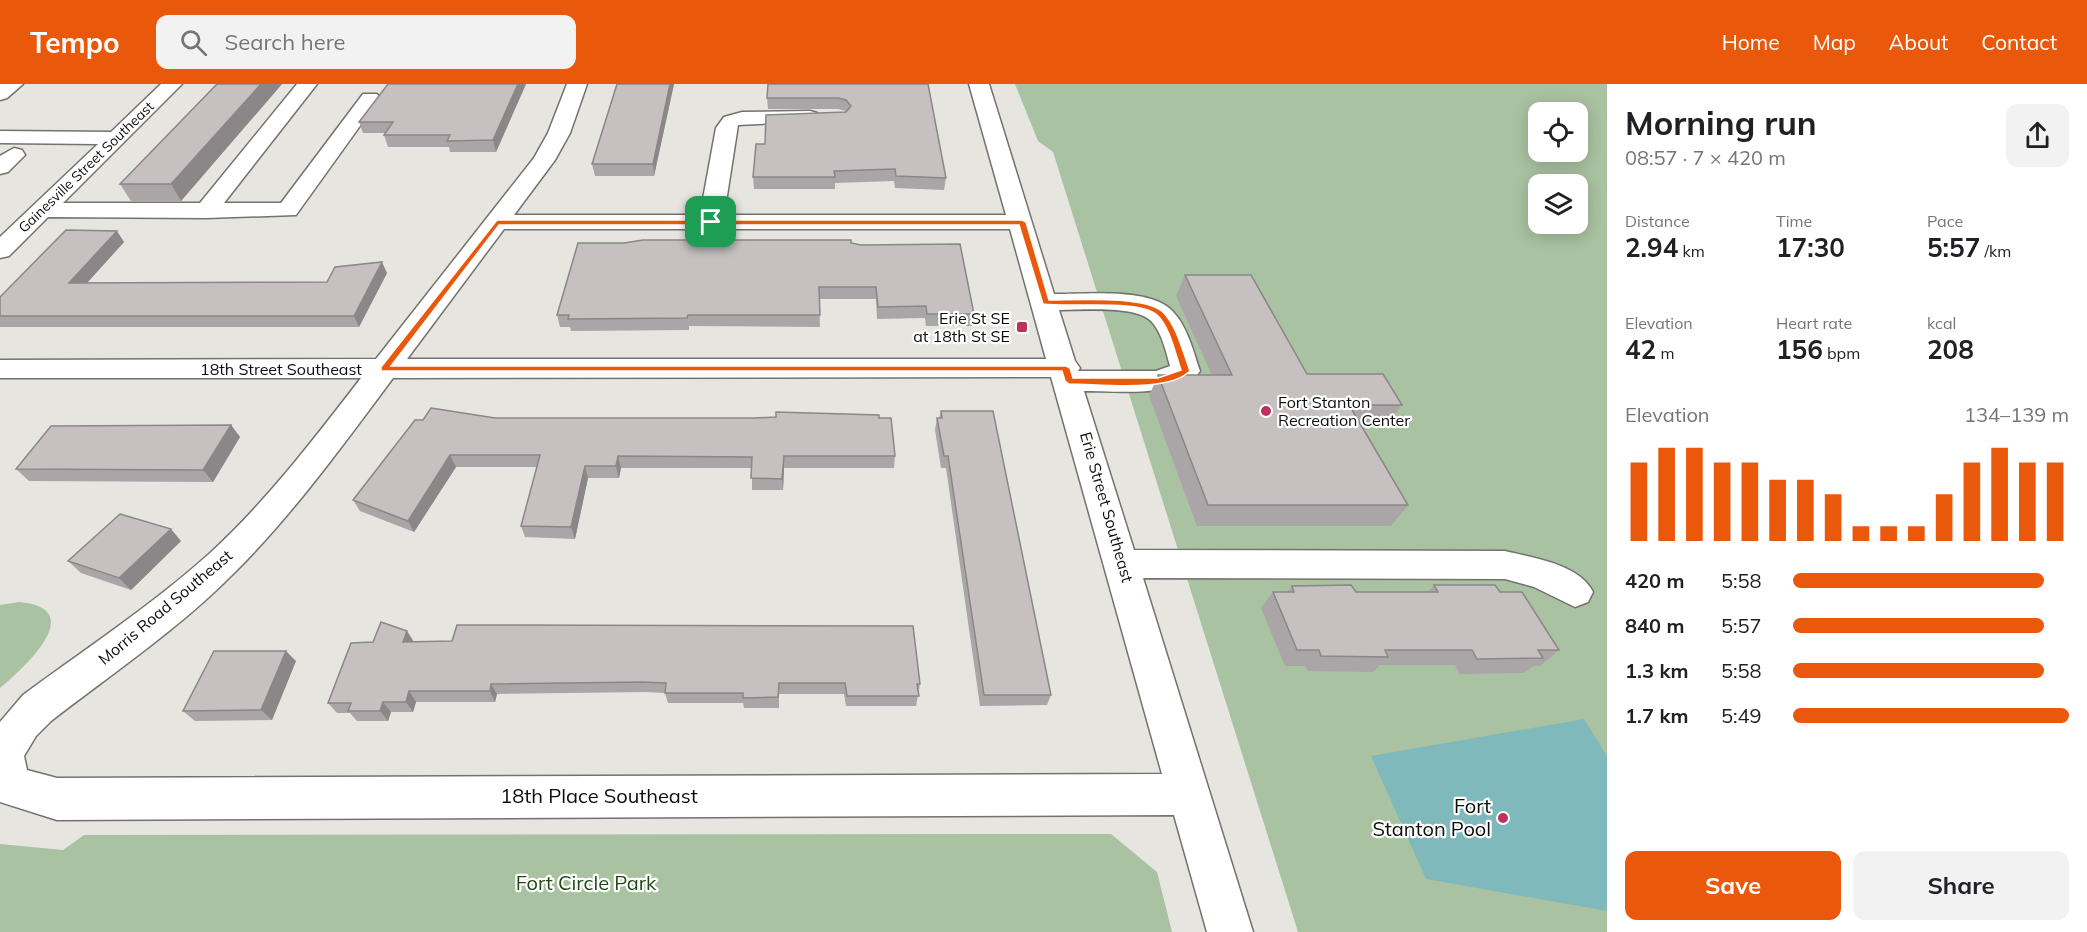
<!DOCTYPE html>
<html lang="en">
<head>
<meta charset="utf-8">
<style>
	:root { --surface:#fff; --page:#f2f2f2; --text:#202124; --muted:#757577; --accent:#ea580c }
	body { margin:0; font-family:Mulish,sans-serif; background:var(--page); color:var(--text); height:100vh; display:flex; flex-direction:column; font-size:22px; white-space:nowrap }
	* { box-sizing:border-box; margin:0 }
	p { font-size:20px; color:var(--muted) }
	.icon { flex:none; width:33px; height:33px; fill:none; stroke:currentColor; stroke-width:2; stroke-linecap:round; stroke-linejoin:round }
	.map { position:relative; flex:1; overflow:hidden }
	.details { display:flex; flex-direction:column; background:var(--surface); width:480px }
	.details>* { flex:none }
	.controls { position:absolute; left:1528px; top:18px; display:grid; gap:12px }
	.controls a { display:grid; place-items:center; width:60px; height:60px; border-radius:12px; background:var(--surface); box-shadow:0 3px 15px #0003; font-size:30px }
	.pin { position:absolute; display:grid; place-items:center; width:51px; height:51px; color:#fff; margin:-26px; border-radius:12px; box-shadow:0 3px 9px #0006 }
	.round { display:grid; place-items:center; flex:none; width:63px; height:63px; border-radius:12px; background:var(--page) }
	.headline { display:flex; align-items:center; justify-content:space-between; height:102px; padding:0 18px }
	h1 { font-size:33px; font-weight:700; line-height:45px }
	.stats { display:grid; grid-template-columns:repeat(3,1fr); gap:9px; height:102px; padding:6px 18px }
	.stats div { display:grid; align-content:center }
	.stats b { font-size:26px; font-weight:700 }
	.stats small { font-size:16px; font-weight:400 }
	.stats p { font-size:16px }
	.chart { height:168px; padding:12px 18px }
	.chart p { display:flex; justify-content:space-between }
	.chart svg { width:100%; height:108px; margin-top:6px; stroke:var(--accent); stroke-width:6 }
	.button { display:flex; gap:12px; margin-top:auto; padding:12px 18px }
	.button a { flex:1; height:69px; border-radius:12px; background:var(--accent); color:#fff; font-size:24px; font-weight:700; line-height:69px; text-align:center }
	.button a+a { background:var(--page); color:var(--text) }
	ul { padding:0 18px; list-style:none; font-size:20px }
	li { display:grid; grid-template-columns:96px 72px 1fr; align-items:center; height:45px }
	li i { height:15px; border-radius:8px; background:var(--accent) }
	header { display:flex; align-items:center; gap:36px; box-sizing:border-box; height:84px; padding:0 30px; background:var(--accent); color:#fff }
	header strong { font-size:28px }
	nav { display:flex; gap:33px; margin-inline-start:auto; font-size:21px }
	.search { width:420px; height:54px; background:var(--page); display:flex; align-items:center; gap:15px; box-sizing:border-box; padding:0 21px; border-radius:12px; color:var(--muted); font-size:22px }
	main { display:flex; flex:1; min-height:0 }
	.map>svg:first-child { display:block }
	.green { fill:#a9c2a1; fill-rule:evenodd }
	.water { fill:#80b9bb }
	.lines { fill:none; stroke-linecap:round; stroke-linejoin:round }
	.minor-casing { stroke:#73726e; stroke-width:3 }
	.minor { fill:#fff; fill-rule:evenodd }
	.wall { fill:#aaa5a6 }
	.shaded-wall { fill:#8b8687 }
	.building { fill:#c6c0c1; stroke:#8b8687; stroke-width:1.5 }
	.route { fill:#ea580c; stroke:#fff; stroke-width:1.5; fill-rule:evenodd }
	.poi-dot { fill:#be305d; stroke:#fff; stroke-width:2 }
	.labels { text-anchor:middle; stroke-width:4.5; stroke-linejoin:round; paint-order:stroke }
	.far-street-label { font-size:14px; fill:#0c0c0a; stroke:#fff }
	.poi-label { font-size:16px; fill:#0c0c0a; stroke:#fff; text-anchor:end }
	.street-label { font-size:16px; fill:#0c0c0a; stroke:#fff }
	.near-street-label { font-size:20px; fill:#0c0c0a; stroke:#fff }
	.near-poi-label { font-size:20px; fill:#0c0c0a; stroke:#fff; text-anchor:end }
	.near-park-label { font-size:20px; fill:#234916; stroke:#fff }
</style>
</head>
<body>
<header>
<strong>Tempo</strong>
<div class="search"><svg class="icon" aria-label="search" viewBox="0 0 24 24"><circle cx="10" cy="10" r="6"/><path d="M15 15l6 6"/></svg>Search here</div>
<nav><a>Home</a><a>Map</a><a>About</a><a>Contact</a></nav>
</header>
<main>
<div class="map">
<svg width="1607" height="848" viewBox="0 0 1607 848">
	<rect width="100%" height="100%" fill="#e7e5e0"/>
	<path class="green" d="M 1015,0 L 1607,0 L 1607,848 L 1298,848 L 1053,68 L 1038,57 ZM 1539,28 L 1578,28 L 1578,68 L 1539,68 ZM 1539,100 L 1578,100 L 1578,140 L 1539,140 Z
		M 19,518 C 90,524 24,584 0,604 L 0,521 Z
		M 1111,750 L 1157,788 L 1172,848 L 0,848 L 0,760 L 63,766 L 84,751 Z"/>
	<path class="water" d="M 1584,635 L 1607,672 L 1607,827 L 1426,795 L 1371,672 Z"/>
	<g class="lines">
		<defs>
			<path id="minor" d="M 0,0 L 23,0 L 7,14 L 0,16 Z
				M 161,0 L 182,0 L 63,119 L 200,119 L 297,0 L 317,0 L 224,119 L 281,119 L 363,10 L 377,10 L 380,14 L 296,131 L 206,134 L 48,133 L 9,172 L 0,174 L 0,153 L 98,60 L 0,59 L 0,47 L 111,48 Z
				M 567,0 L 587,0 L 570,49 L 555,76 L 514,131 L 700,131 L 716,44 L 724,33 L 742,28 L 810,27 L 817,29 L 820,33 L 817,37 L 738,41 L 724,131 L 1006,131 L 969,0 L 989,0 L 1054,210 C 1085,210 1145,204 1169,224 C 1187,239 1193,267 1200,287 C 1184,314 1113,307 1084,307 L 1134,466 L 1505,467 C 1533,474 1579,480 1593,508 L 1588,518 L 1575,523 L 1534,503 L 1505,495 L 1143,494 L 1253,848 L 1207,848 L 1174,731 L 57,736 L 0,718 L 0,638 L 23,611 C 85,565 151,522 209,470 C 266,418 314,355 361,294 L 0,294 L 0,276 L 376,275 L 534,74 L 548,49 ZM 504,145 L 1010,145 L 1046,275 L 407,275 ZM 1059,226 C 1082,226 1137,221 1152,238 C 1162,249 1166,268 1170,282 L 1156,287 L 1078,287 L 1080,284 L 1075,277 ZM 1051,293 L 1162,690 L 57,694 L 27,686 L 24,672 L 36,652 L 51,637 C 113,589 180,544 235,488 C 294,429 343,361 393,294 Z
				M 14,64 L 22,66 L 25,71 L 8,88 L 0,90 L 0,72 Z"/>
		</defs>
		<use href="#minor" class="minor-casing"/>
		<use href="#minor" class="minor"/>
	</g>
	<path class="wall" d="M 217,0 L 282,0 L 181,117 L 131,117 L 120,100 Z
		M 526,0 L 496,68 L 450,68 L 449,63 L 388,63 L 384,51 L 385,49 L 363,49 L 359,38 Z
		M 617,0 L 674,0 L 654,92 L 595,92 L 592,80 Z
		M 928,0 L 946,94 L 944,106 L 895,104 L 894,97 L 835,99 L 835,105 L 754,105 L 753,93 L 765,60 L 846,27 L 838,25 L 768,25 L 767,14 Z
		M 124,158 L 87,199 L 327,198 L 387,189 L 359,243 L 0,243 L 0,213 Z
		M 851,159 L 974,230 L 972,242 L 926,242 L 925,234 L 877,235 L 876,215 L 819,215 L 820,243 L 689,242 L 689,246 L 571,247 L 570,243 L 560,243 L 557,231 Z
		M 1185,191 L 1307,290 L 1402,321 L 1387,341 L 1362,341 L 1408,421 L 1391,442 L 1197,442 L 1149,312 L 1158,291 L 1212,291 L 1176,212 Z
		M 941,327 L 1051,611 L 1047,621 L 980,622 L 946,384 L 941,384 L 935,346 L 937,334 L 939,334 Z
		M 495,334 L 879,334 L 895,372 L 894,384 L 784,384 L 783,406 L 752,406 L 752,384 L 621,384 L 619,394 L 588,394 L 575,455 L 525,453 L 521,442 L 537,383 L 456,383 L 414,448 L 360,427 L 353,416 Z
		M 231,341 L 240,353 L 213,398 L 29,397 L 16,385 Z
		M 181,457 L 131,506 L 81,489 L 68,477 Z
		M 1434,501 L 1500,508 L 1559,566 L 1540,582 L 1534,582 L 1524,589 L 1460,590 L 1455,581 L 1380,581 L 1373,588 L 1308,587 L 1305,582 L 1285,582 L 1261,524 L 1273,508 L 1287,508 L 1292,502 L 1356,508 L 1428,508 Z
		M 414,558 L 920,600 L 916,622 L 846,622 L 844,610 L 779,610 L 779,624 L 744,624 L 743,619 L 668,619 L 665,609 L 645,608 L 497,610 L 495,618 L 416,618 L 413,628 L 391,628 L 388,637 L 357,637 L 350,629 L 337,629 L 328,619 Z
		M 296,577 L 272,636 L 195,637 L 183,627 Z"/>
	<path class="shaded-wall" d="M 261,0 L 282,0 L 181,117 L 171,100 Z
		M 518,0 L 526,0 L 496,68 L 493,56 Z
		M 670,0 L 674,0 L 654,92 L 653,80 Z
		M 117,147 L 124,158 L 77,210 L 69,199 Z
		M 382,178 L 387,189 L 359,243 L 354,232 Z
		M 231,341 L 240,353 L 213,398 L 203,386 Z
		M 450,371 L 456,383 L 414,448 L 408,437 Z
		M 618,372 L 621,384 L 619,394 L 616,382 Z
		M 784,372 L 784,384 L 783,406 L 782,395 Z
		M 585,382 L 588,394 L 575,455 L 571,443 Z
		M 171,445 L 181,457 L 131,506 L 119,494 Z
		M 407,547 L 414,558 L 403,558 Z
		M 286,567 L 296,577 L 272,636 L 261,626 Z
		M 491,600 L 497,610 L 495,618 L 490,607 Z
		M 409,607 L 416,618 L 413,628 L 406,618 Z
		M 383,618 L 391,628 L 388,637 L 380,627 Z"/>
	<path class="building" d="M 217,0 L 261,0 L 171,100 L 120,100 Z
		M 388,0 L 518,0 L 493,56 L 447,57 L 450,51 L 384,51 L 393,38 L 359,38 Z
		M 617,0 L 670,0 L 653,80 L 592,80 Z
		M 768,0 L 928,0 L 946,94 L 896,92 L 895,85 L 834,87 L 835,93 L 753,93 L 756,60 L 765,60 L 766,31 L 846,28 L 851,22 L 846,16 L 838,14 L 767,14 Z
		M 66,146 L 117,147 L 69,199 L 327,198 L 335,183 L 382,178 L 354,232 L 0,232 L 0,213 Z
		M 643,156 L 851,156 L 851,159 L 861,161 L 960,160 L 974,230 L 927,230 L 926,222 L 878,223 L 876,203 L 819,203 L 820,231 L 688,231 L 687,234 L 568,235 L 569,231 L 557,231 L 578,159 L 624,159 Z
		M 1185,191 L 1251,191 L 1307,290 L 1383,290 L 1402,321 L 1349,321 L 1408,421 L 1208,421 L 1158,291 L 1232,291 Z
		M 431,324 L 495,334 L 754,334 L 776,333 L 776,328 L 879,331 L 879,334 L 891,334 L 895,372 L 784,372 L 782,395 L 751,394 L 752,373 L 618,372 L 616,382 L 585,382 L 571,443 L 521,442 L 540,371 L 450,371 L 408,437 L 353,416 L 415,336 L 423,336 Z
		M 941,327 L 993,327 L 1051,611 L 984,611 L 948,372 L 944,372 L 937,334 L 942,334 Z
		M 231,341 L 203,386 L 16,385 L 51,342 Z
		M 120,430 L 171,445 L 119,494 L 68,477 Z
		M 1351,501 L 1356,508 L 1438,508 L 1434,501 L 1495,501 L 1500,508 L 1522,508 L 1559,566 L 1538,566 L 1543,574 L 1477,575 L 1472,566 L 1385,566 L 1388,573 L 1321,572 L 1319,566 L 1297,566 L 1273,508 L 1294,508 L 1292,502 Z
		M 381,538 L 407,547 L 403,558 L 452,557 L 457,541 L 913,542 L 920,600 L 917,600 L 919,612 L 847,612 L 845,599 L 779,599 L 778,613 L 743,614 L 743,609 L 665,609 L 666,599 L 642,598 L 491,600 L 490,607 L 409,607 L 406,618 L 383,618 L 380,627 L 348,627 L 351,619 L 328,619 L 351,559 L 373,558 Z
		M 214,567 L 286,567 L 261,626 L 183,627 Z"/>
	<path class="route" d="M 497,136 L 1022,136 L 1026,138 L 1049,216 C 1074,216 1145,211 1163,228 C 1177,242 1183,268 1190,287 C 1168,309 1100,300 1069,300 L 1065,297 L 1062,287 L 381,287 L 381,283 ZM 499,141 L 1019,141 L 1043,220 C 1069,224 1139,215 1157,231 C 1170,243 1175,269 1181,286 L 1158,294 L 1073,294 L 1070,284 L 1066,282 L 391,282 Z"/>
	<g class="poi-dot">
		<rect x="1016" y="237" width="12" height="12" rx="3"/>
		<circle cx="1266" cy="327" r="6"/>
		<circle cx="1503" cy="734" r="6"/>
	</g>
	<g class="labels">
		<g class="far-street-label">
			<text transform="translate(86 83) rotate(-44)" y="5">Gainesville Street Southeast</text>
		</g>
		<g class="poi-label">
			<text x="1010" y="240">Erie St SE<tspan x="1010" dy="18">at 18th St SE</tspan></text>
			<text x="1278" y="324" text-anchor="start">Fort Stanton<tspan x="1278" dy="18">Recreation Center</tspan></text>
		</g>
		<g class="street-label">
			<text x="281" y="291">18th Street Southeast</text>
			<text transform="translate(1107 423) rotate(74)" y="6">Erie Street Southeast</text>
			<text transform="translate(165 523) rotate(-40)" y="6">Morris Road Southeast</text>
		</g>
		<g class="near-street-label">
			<text x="599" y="719">18th Place Southeast</text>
		</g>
		<g class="near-poi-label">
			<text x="1491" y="729">Fort<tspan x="1491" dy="23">Stanton Pool</tspan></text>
		</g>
		<g class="near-park-label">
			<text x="586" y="806">Fort Circle Park</text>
		</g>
	</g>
</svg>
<div class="controls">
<a><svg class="icon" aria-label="locate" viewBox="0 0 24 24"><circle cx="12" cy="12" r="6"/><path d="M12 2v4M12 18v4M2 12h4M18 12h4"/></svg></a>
<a><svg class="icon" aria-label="layers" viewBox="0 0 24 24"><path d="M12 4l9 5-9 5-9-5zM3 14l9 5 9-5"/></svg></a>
</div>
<div class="pin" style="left:711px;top:138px;background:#1e9e55"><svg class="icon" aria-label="arrive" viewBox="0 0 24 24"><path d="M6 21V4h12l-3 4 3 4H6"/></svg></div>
</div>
<section class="details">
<div class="headline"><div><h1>Morning run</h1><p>08:57 · 7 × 420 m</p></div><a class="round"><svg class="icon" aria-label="share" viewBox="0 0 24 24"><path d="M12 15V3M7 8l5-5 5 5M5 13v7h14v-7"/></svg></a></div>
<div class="stats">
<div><p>Distance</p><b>2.94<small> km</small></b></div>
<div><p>Time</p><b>17:30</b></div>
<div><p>Pace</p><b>5:57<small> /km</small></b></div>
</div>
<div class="stats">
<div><p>Elevation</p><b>42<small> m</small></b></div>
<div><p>Heart rate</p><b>156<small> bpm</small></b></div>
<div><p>kcal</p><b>208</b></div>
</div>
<div class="chart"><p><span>Elevation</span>134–139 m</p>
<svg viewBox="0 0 160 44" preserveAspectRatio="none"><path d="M5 44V12M15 44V6M25 44V6M35 44V12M45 44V12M55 44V19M65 44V19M75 44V25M85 44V38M95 44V38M105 44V38M115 44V25M125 44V12M135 44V6M145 44V12M155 44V12"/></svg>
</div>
<ul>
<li><b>420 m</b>5:58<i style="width:91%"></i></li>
<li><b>840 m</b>5:57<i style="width:91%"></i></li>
<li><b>1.3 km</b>5:58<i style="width:91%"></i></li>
<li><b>1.7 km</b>5:49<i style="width:100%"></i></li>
</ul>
<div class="button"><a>Save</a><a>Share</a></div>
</section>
</main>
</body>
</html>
